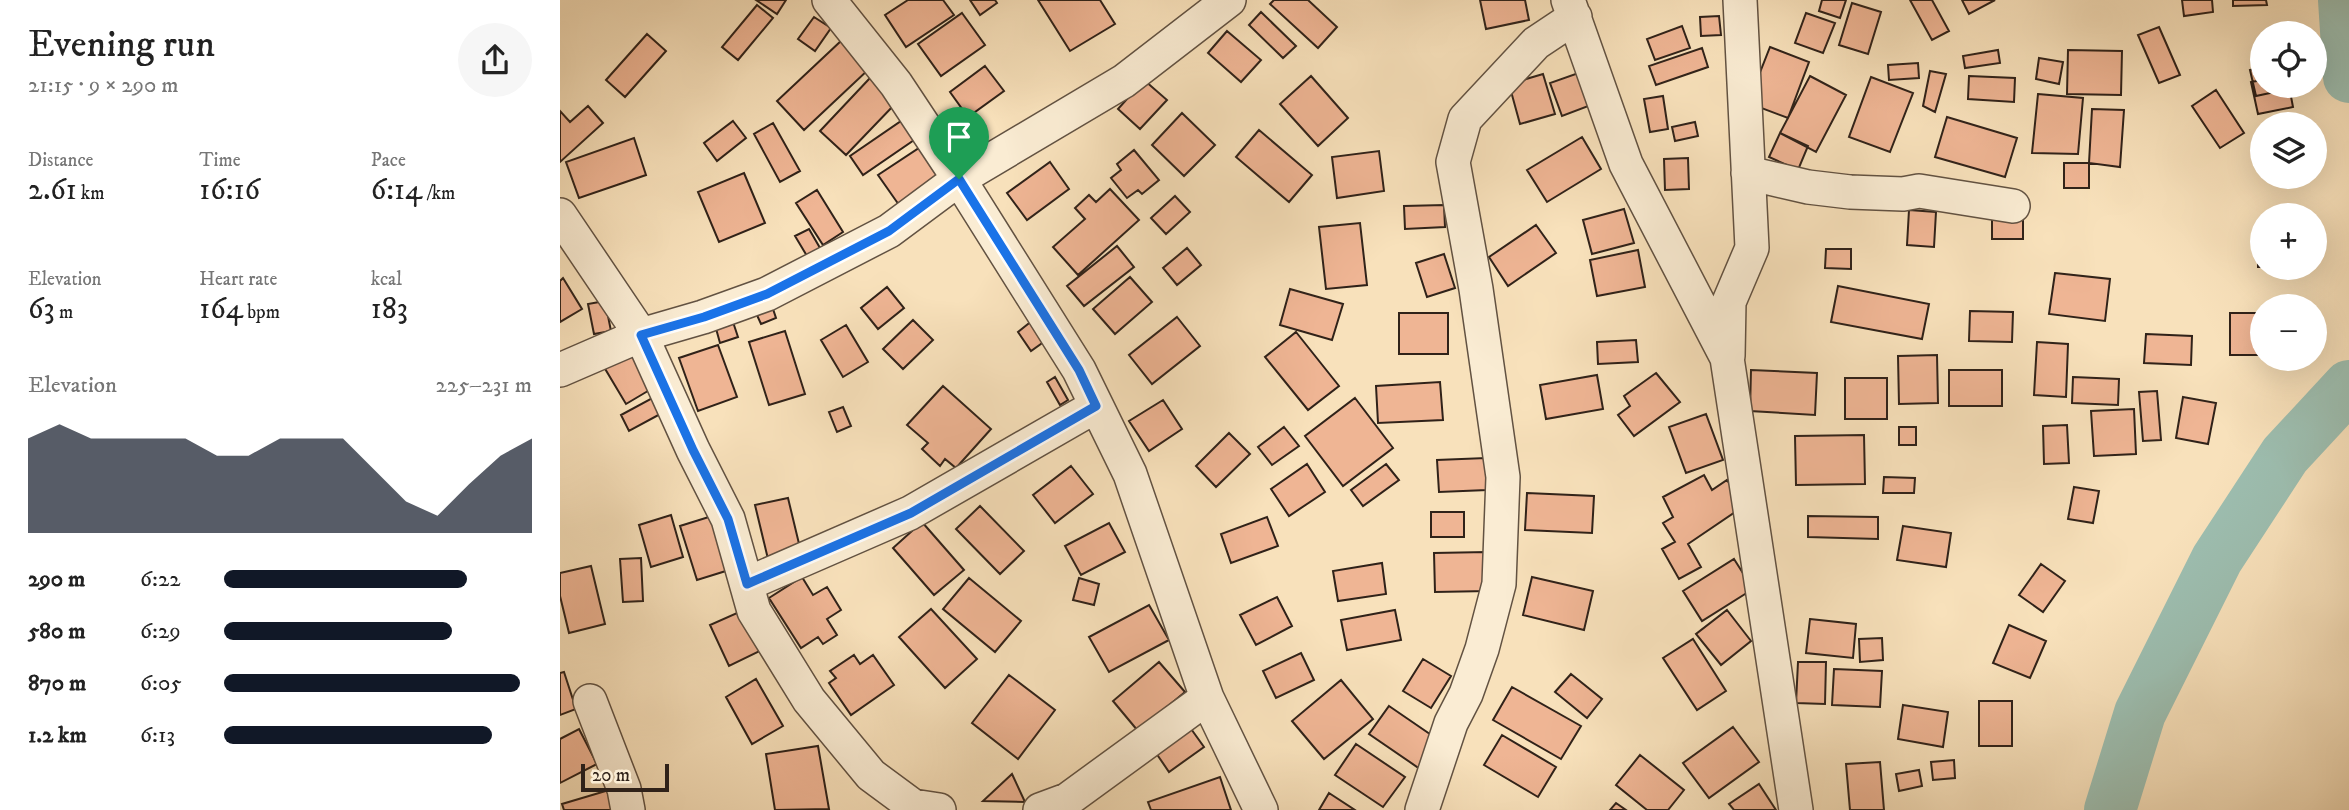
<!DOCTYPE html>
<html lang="en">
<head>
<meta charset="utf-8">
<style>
	:root { --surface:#fff; --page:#f6f6f6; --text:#222; --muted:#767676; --accent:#111827 }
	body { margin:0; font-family:"IM FELL DW Pica",serif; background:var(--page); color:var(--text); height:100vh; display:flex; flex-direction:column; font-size:26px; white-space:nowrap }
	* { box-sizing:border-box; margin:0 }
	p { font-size:23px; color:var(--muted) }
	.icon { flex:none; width:38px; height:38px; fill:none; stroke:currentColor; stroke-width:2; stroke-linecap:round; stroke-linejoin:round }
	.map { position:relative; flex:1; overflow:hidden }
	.sheet { display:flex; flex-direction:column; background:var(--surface); width:560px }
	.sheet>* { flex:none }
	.buttons { position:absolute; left:1690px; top:21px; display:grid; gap:14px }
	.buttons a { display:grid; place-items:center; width:77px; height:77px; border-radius:50%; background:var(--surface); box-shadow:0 7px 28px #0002; font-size:35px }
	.scale { position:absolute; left:21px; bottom:18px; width:88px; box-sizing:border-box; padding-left:7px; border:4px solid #302219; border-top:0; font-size:19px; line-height:24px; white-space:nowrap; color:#302219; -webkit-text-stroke:5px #faecd3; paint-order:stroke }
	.pin { position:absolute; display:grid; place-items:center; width:60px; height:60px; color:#fff; margin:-72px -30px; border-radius:50% 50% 50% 0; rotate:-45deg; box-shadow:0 0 7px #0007 }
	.pin .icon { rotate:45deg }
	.round { display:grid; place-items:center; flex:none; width:74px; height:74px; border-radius:37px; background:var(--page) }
	.summary { display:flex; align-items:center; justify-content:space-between; height:119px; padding:0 28px }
	h1 { font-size:38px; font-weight:600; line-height:52px }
	.figures { display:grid; grid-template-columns:repeat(3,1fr); gap:10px; height:119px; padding:7px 28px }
	.figures div { display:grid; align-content:center }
	.figures b { font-size:30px; font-weight:600 }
	.figures small { font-size:19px; font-weight:400 }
	.figures p { font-size:19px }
	.chart { height:196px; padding:14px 28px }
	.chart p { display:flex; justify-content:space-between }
	.chart svg { width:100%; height:126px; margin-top:7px; fill:var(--accent); opacity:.7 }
	ul { padding:0 28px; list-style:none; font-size:23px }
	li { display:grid; grid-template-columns:112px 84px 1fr; align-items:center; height:52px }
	li i { height:18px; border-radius:9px; background:var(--accent) }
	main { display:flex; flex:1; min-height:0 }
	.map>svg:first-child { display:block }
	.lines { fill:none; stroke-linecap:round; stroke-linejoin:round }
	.river { stroke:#9dbeb0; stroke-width:52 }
	.building { fill:#efb594; stroke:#302219; stroke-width:2 }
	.minor-casing { stroke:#625242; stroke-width:36 }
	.minor { stroke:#faecd3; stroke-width:33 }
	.route-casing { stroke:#fff; stroke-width:14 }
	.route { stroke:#1a73e8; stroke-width:9 }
</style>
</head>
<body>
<main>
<section class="sheet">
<div class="summary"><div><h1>Evening run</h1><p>21:15 · 9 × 290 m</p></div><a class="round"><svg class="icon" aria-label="share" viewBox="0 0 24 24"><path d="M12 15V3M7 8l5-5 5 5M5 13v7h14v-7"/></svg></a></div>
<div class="figures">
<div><p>Distance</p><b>2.61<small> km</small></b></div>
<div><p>Time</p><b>16:16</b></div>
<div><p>Pace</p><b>6:14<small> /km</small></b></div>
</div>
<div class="figures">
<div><p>Elevation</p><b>63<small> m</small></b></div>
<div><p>Heart rate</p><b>164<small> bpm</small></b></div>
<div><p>kcal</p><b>183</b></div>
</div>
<div class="chart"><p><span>Elevation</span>225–231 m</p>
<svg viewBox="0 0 160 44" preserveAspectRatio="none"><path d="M0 44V11L10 6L20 11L30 11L40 11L50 11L60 17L70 17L80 11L90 11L100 11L110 22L120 33L130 38L140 27L150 17L160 11V44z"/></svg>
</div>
<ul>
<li><b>290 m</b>6:22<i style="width:79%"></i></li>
<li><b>580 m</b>6:29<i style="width:74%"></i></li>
<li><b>870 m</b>6:05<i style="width:96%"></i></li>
<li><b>1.2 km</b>6:13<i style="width:87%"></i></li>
</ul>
</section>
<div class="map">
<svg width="1789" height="810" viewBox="0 0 1789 810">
	<rect width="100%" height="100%" fill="#f8e1bb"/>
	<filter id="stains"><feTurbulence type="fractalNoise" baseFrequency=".00286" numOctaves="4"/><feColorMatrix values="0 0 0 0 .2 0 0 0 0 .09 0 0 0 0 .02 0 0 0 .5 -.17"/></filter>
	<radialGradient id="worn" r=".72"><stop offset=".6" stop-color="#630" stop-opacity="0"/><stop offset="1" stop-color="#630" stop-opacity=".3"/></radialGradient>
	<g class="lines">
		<path class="river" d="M 1784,0 L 1789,77
			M 1550,810 L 1580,713 L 1657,559 L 1725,455 L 1789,386"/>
	</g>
	<path class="building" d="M 196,0 L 226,0 L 217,14 Z
		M 348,0 L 383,0 L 394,15 L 346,47 L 325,15 Z
		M 410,0 L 435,0 L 437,3 L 420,15 Z
		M 478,0 L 540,0 L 555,24 L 510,51 Z
		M 714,0 L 748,0 L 777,27 L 758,48 L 710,4 Z
		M 920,0 L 965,0 L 969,20 L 926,29 Z
		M 1262,0 L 1286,0 L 1280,18 L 1259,11 Z
		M 1350,0 L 1372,0 L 1389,31 L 1372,40 Z
		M 1402,0 L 1435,0 L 1409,14 Z
		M 1622,0 L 1652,0 L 1653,12 L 1624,16 Z
		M 1673,0 L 1706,0 L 1707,5 L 1673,6 Z
		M 1292,3 L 1321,12 L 1308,54 L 1279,45 Z
		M 197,5 L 213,18 L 178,60 L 162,47 Z
		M 701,12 L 736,46 L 723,58 L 689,25 Z
		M 402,13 L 425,45 L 381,76 L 358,44 Z
		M 1246,13 L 1275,23 L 1263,53 L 1235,43 Z
		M 1159,16 L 1161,35 L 1141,36 L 1140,17 Z
		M 254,17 L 271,28 L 255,51 L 238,39 Z
		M 1122,26 L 1130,48 L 1095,60 L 1087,39 Z
		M 1599,27 L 1620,75 L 1599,83 L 1578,35 Z
		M 667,31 L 701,60 L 681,82 L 648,53 Z
		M 87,34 L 106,51 L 65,97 L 46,80 Z
		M 282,40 L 309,69 L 244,130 L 217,101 Z
		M 1210,47 L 1249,62 L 1228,118 L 1188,103 Z
		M 1142,48 L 1148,67 L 1096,85 L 1089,66 Z
		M 1438,50 L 1440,63 L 1405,68 L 1403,56 Z
		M 1508,50 L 1562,51 L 1561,95 L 1507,94 Z
		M 1479,58 L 1503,62 L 1499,84 L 1476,79 Z
		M 1358,63 L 1359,78 L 1329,80 L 1328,65 Z
		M 425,66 L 444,91 L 408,117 L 390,92 Z
		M 1703,67 L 1703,86 L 1723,86 L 1724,90 L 1696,96 L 1690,70 Z
		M 1027,70 L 1039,102 L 1002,116 L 990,83 Z
		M 1370,71 L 1386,74 L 1375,112 L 1363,106 Z
		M 983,74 L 995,114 L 960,124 L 949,84 Z
		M 751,76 L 788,118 L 758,146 L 720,104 Z
		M 1250,76 L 1286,95 L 1256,152 L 1220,133 Z
		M 1409,76 L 1455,78 L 1454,102 L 1408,99 Z
		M 1311,77 L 1353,93 L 1330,152 L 1289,137 Z
		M 310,78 L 336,103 L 286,155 L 260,131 Z
		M 584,80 L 607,100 L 580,129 L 558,109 Z
		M 1703,80 L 1703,86 L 1729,86 L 1733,107 L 1698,114 L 1691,82 Z
		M 1656,90 L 1684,133 L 1660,148 L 1632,106 Z
		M 1478,94 L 1523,98 L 1518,154 L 1472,153 Z
		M 1103,96 L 1108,129 L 1090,132 L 1084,99 Z
		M 28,106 L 43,123 L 0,162 L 0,111 L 10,122 Z
		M 1532,109 L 1564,110 L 1560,167 L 1529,163 Z
		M 622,113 L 655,145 L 624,176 L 592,145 Z
		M 1387,117 L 1457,138 L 1445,177 L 1375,157 Z
		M 344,119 L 357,138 L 303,175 L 290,156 Z
		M 173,121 L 186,138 L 157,161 L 144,143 Z
		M 1135,122 L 1138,136 L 1115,141 L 1112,127 Z
		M 213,123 L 240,171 L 220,182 L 194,134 Z
		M 699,130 L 752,175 L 729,202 L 676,157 Z
		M 1220,133 L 1248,146 L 1238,170 L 1209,157 Z
		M 1022,137 L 1041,169 L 987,202 L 967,170 Z
		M 74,138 L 86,175 L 19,198 L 6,162 Z
		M 359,148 L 379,179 L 339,205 L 318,175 Z
		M 574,150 L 599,180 L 582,194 L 578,190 L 567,198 L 551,178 L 561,170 L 557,164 Z
		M 819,151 L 824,191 L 777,198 L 772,157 Z
		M 1128,158 L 1129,189 L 1105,190 L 1104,159 Z
		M 490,162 L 509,189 L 467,220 L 447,193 Z
		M 1504,163 L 1529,163 L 1529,188 L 1504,188 Z
		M 184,173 L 205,223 L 159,242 L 138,192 Z
		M 550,189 L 579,220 L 518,275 L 493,247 L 525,219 L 515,208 L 529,195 L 536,202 Z
		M 257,190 L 283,232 L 263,245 L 236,203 Z
		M 615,196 L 630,212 L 606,234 L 591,218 Z
		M 884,205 L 885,227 L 845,229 L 844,206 Z
		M 1064,209 L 1074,243 L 1032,254 L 1023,220 Z
		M 1349,210 L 1376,212 L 1374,247 L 1347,245 Z
		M 1432,214 L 1463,214 L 1463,239 L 1432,239 Z
		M 800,223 L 807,285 L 766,289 L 759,227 Z
		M 976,225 L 996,253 L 948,286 L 929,257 Z
		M 1698,228 L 1703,228 L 1703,267 L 1698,267 Z
		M 249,229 L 260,248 L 247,256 L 235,236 Z
		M 557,246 L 574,267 L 524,306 L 507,286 Z
		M 627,248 L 641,265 L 617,285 L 603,268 Z
		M 1266,249 L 1291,249 L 1291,269 L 1265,268 Z
		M 1078,250 L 1085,287 L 1037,296 L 1030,260 Z
		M 884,254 L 895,288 L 867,297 L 856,263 Z
		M 1495,273 L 1550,279 L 1545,321 L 1489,314 Z
		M 570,277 L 592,302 L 555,334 L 533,309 Z
		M 3,278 L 22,309 L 0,322 L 0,281 Z
		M 1278,286 L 1369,304 L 1362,339 L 1271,322 Z
		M 327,287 L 344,308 L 318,329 L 301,308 Z
		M 730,289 L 783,304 L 772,340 L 720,325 Z
		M 45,301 L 51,331 L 34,334 L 28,304 Z
		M 212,306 L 216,318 L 201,324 L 196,313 Z
		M 1410,311 L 1453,312 L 1452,342 L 1409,341 Z
		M 839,313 L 888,313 L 888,354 L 839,354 Z
		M 1670,313 L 1698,313 L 1698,355 L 1670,355 Z
		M 617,317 L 640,346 L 592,384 L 569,355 Z
		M 172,319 L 178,337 L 160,343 L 155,325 Z
		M 353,320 L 373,340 L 343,369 L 323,349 Z
		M 473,320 L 485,341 L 471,351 L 458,332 Z
		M 286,325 L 308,362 L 283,377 L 261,340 Z
		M 225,331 L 245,394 L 209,405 L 189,342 Z
		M 736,332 L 779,386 L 748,410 L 705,357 Z
		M 1586,334 L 1632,336 L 1631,365 L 1584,363 Z
		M 1076,340 L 1078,362 L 1038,364 L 1037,342 Z
		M 1477,342 L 1508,344 L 1506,397 L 1474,395 Z
		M 158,345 L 177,397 L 138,411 L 119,358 Z
		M 76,347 L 98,385 L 66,404 L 44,367 Z
		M 1377,355 L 1378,403 L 1339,404 L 1338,356 Z
		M 1191,370 L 1257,373 L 1255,415 L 1190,411 Z
		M 1389,370 L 1442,370 L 1442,406 L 1389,406 Z
		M 1096,373 L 1120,402 L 1074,436 L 1058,415 L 1070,406 L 1064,396 Z
		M 1037,375 L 1043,409 L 986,419 L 980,385 Z
		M 495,377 L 508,400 L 500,405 L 487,382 Z
		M 1513,377 L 1559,379 L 1558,405 L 1512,403 Z
		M 1285,378 L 1327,378 L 1327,419 L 1285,419 Z
		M 880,382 L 883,420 L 818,423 L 816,386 Z
		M 383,386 L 431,429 L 396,468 L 385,459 L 380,466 L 362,449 L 368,443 L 347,425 Z
		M 1597,391 L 1601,440 L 1583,441 L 1579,392 Z
		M 96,396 L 104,412 L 69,431 L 61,415 Z
		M 1623,397 L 1656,403 L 1648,444 L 1616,438 Z
		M 795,398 L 833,448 L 783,486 L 745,436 Z
		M 603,400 L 622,429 L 589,451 L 569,421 Z
		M 283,407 L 291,426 L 277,432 L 269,412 Z
		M 1574,409 L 1576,454 L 1534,456 L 1531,411 Z
		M 1146,414 L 1163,460 L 1126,473 L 1109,427 Z
		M 1507,425 L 1509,463 L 1484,464 L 1483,426 Z
		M 724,427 L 739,446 L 712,465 L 698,447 Z
		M 1339,427 L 1356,427 L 1356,445 L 1339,445 Z
		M 669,433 L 690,454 L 656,487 L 636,466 Z
		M 1304,435 L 1305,484 L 1236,485 L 1235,436 Z
		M 926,458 L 927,490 L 879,492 L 877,460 Z
		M 747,464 L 765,492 L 729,516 L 711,489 Z
		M 826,464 L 839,480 L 803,506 L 791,490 Z
		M 511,466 L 533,494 L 495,523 L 473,495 Z
		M 1144,475 L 1152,490 L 1167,480 L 1184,506 L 1128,544 L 1141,567 L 1119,579 L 1102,549 L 1115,542 L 1103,523 L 1113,517 L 1103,497 Z
		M 1324,477 L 1355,478 L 1354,493 L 1323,493 Z
		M 1514,487 L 1539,491 L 1533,523 L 1508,519 Z
		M 967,493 L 1034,496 L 1032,533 L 965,530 Z
		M 228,498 L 241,552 L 208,559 L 195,505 Z
		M 420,506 L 464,551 L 440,574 L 396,529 Z
		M 871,512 L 904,512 L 904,537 L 871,537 Z
		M 111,515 L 123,557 L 91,567 L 79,525 Z
		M 152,516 L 169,570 L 137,580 L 120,526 Z
		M 1248,516 L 1318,517 L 1318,539 L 1248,537 Z
		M 707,517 L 718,546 L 671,563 L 661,534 Z
		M 362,522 L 404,570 L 374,595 L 333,548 Z
		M 549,523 L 565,552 L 521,575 L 505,546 Z
		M 1343,526 L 1391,533 L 1386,567 L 1337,560 Z
		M 927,552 L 928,591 L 875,592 L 874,553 Z
		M 81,558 L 83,601 L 63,602 L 60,559 Z
		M 1174,559 L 1193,589 L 1142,621 L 1123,591 Z
		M 822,563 L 826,594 L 778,601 L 773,571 Z
		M 1481,564 L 1505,581 L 1483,612 L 1459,595 Z
		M 31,566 L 45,624 L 9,633 L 0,596 L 0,573 Z
		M 242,577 L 253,595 L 267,587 L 281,610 L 267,619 L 277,635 L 263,644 L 258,637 L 241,648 L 209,598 Z
		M 972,577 L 1033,591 L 1024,630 L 963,615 Z
		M 409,578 L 461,621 L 435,652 L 383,609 Z
		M 519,578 L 539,584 L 534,605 L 513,600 Z
		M 717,597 L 732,626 L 696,645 L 680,615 Z
		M 589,605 L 609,640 L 549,672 L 529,637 Z
		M 186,609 L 204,649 L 169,666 L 150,625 Z
		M 371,609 L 417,659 L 385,688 L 339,637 Z
		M 835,610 L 841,640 L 787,650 L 781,620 Z
		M 1167,610 L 1191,641 L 1161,665 L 1136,634 Z
		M 1250,619 L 1296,624 L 1293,658 L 1246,653 Z
		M 1449,625 L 1486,641 L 1470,678 L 1433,663 Z
		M 1322,638 L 1323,660 L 1300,662 L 1299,639 Z
		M 1133,639 L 1166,691 L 1137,710 L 1103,658 Z
		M 741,653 L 754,680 L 716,698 L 703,671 Z
		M 294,655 L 300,664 L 313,655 L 334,685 L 291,715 L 269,683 L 276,678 L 270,671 Z
		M 863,659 L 891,676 L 871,708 L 843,691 Z
		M 599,662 L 625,692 L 578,731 L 553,701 Z
		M 1238,662 L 1266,662 L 1265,704 L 1236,703 Z
		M 1274,669 L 1322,671 L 1320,707 L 1272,705 Z
		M 4,672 L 16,709 L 0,715 L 0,673 Z
		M 1011,674 L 1042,699 L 1027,718 L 995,692 Z
		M 449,675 L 495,710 L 458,759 L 412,723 Z
		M 196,679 L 223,726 L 192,744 L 166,697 Z
		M 781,680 L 813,719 L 764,759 L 732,721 Z
		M 952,687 L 1021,726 L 1001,759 L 933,720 Z
		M 1419,701 L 1452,701 L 1452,746 L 1419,746 Z
		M 1343,705 L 1388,712 L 1383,747 L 1338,739 Z
		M 829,706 L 880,741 L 860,769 L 809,734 Z
		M 629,726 L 644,747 L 609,772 L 594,750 Z
		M 1173,727 L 1199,762 L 1149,798 L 1123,763 Z
		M 19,729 L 37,764 L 0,783 L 0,739 Z
		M 942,735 L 996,767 L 978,797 L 924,765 Z
		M 796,744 L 845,777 L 823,807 L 775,775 Z
		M 258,746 L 269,809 L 215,810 L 206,754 Z
		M 1080,755 L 1124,790 L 1108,810 L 1087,810 L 1056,785 Z
		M 1394,760 L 1395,778 L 1373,780 L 1371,762 Z
		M 1320,762 L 1324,810 L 1290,810 L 1286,764 Z
		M 1359,770 L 1362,786 L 1339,791 L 1336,774 Z
		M 452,774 L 465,802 L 423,801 Z
		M 660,777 L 671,810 L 591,810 L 588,802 Z
		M 1199,784 L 1216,810 L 1174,810 L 1169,804 Z
		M 49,790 L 55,810 L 4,810 L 2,804 Z
		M 769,793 L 795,810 L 759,810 Z
		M 1056,803 L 1066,810 L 1050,810 Z"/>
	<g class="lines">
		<defs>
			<path id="minor" d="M 269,0 L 336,84 L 399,179 L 519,370 L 570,474 L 647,698 L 701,810
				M 1008,0 L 1066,164 L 1167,358 L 1236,810
				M 1188,173 L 1248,187 L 1290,192 L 1343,194 L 1359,191 L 1453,206
				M 0,215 L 81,335 L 133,450 L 168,519 L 194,611 L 249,700 L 311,775 L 353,806 L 379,810
				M 1168,356 L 1169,302 L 1192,248 L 1180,0
				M 0,370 L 81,335 L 143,317 L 207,294 L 329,231 L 399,179 L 564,81 L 669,0
				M 187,584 L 350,513 L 536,406
				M 30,701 L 64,789 L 68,810
				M 480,810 L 507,800 L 647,698
				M 862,810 L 891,723 L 906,694 L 922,649 L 939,584 L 943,477 L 916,289 L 893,162 L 905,119 L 976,43 L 1015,17"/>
		</defs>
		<use href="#minor" class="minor-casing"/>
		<use href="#minor" class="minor"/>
	</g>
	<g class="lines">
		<defs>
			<path id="route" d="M 399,179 L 519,370 L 536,406 L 351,513 L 187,584 L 168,519 L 133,450 L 81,335 L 144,317 L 207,294 L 329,231 Z"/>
		</defs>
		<use href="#route" class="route-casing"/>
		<use href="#route" class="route"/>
	</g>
	<rect width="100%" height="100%" filter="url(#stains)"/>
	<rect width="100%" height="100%" fill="url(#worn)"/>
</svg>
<div class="buttons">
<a><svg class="icon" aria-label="locate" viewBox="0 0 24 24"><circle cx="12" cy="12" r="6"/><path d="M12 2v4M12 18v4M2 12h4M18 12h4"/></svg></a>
<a><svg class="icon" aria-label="layers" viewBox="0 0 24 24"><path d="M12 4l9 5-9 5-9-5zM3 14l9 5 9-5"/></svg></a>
<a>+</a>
<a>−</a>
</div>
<div class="scale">20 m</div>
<div class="pin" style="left:399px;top:179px;background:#1e9e55"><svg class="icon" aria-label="arrive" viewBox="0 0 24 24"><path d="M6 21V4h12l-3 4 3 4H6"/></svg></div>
</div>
</main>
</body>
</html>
